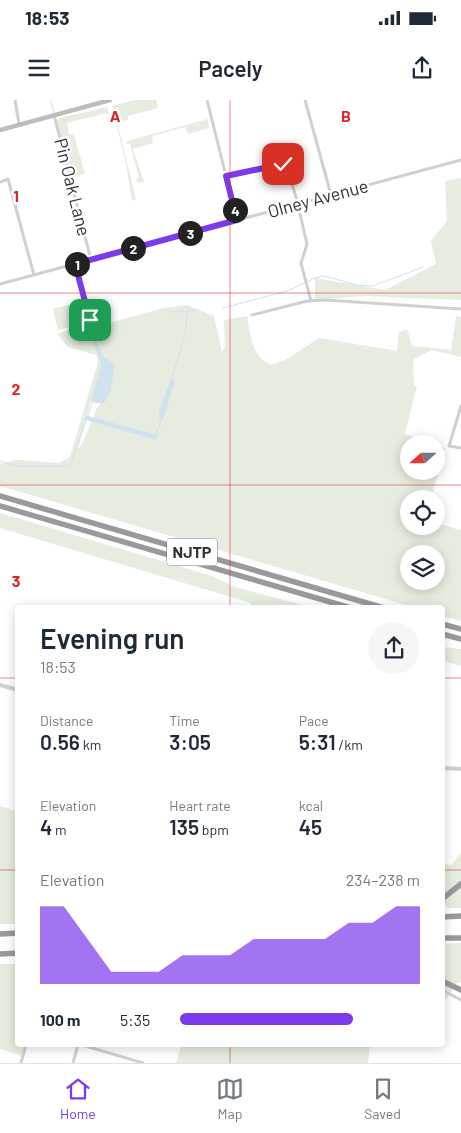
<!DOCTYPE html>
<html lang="en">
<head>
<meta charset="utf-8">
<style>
	:root { --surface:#fff; --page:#f6f6f7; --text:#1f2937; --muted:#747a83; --line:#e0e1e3; --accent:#7c3aed }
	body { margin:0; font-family:Barlow,sans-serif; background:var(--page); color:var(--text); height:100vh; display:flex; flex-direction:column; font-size:19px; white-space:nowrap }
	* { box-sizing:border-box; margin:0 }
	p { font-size:16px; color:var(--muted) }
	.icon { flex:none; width:28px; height:28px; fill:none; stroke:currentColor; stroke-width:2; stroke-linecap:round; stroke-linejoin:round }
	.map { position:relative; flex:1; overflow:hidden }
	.details { position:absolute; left:15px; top:505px; width:430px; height:442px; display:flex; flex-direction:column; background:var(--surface); border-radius:5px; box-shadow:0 2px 12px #0003 }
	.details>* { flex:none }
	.needle { width:32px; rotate:249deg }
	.buttons { position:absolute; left:400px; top:335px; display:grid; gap:10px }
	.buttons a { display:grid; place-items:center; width:45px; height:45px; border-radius:50%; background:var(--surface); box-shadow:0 2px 12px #0003; font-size:25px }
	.pin { position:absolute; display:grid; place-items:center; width:42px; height:42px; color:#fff; margin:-21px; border-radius:10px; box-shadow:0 2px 8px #0006 }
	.km { position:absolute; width:25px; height:25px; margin:-12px; border-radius:50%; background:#222; color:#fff; font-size:14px; line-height:25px; text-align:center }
	.round { display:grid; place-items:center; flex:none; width:52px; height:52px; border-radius:26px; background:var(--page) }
	.headline { display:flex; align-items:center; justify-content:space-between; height:85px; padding:0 25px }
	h1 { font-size:28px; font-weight:600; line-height:38px }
	.figures { display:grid; grid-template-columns:repeat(3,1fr); gap:8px; height:85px; padding:5px 25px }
	.figures div { display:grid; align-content:center }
	.figures b { font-size:21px; font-weight:600 }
	.figures small { font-size:14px; font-weight:400 }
	.figures p { font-size:14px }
	.chart { height:140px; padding:10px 25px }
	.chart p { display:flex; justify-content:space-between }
	.chart svg { width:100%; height:90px; margin-top:5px; fill:var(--accent); opacity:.7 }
	ul { padding:0 25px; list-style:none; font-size:16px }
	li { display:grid; grid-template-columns:80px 60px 1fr; align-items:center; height:38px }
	li i { height:12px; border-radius:6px; background:var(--accent) }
	.status { display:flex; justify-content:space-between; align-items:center; height:35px; padding:0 25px; background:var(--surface); direction:ltr }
	.status svg { height:14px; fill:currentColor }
	header { display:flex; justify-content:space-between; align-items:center; height:65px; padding:0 25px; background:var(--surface); font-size:22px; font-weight:600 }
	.tabs { display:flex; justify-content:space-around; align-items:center; height:70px; border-top:1px solid var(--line); background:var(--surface); font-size:14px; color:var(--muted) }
	.tabs a { display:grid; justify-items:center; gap:2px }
	.tabs .selected { color:var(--accent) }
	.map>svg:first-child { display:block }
	.green { fill:#e6ecdf; fill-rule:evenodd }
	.water { fill:#cfe2ee }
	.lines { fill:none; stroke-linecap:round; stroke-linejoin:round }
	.stream { stroke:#cfe2ee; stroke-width:1 }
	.canal { stroke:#cfe2ee; stroke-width:4.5 }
	.minor { stroke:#d0d0d0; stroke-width:3 }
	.tertiary { stroke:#d0d0d0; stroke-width:4 }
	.secondary { stroke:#bdbdbd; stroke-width:4.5 }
	.motorway { stroke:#9a9a9a; stroke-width:5.5 }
	.route-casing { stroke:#fff; stroke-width:10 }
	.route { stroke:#7c3aed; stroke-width:6 }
	.grid { fill:none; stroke:#d62828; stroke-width:1; stroke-opacity:0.55 }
	.labels { text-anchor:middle; stroke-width:5; stroke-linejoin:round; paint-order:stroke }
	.shield { fill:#fff; stroke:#707070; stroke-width:1 }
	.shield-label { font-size:16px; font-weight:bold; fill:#333 }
	.street-label { font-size:18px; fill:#333; stroke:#fff }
	.grid-label { font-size:16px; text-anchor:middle; font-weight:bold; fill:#d62828; stroke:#fff; stroke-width:5; stroke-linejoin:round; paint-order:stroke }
</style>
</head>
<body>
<div class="status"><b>18:53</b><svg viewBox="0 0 49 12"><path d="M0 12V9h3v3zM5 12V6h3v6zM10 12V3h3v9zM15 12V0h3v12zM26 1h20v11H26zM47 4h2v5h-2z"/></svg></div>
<header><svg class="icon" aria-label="menu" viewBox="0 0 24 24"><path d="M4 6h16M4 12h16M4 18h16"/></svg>Pacely<svg class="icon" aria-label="share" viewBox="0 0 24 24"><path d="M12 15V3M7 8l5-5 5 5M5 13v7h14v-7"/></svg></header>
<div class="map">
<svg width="461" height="963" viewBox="0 0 461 963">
	<rect width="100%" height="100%" fill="#fff"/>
	<path class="green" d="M 134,0 L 156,0 L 158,8 L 128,16 L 128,20 L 117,22 L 136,99 L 132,101 L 126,64 L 112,6 Z
		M 107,7 L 109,15 L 106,13 L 67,23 L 69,34 L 74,35 L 85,74 L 72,77 L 57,22 L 59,18 Z
		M 208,19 L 209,28 L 188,34 L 185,27 L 152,36 L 153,43 L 133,49 L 144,82 L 138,83 L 136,79 L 139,78 L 130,44 L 127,44 L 127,41 Z
		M 461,78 L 461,200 L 364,196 L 315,200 L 315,178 L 385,190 L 436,164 L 431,141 L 447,121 L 445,81 Z
		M 72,204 L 78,225 L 58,230 L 53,209 Z
		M 187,205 L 214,216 L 222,252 L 225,247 L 224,220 L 247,216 C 251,235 251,257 271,265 L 287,259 L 319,238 L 397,251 L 399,232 L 407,229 L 412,246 L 451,250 L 456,216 L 461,217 L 461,257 L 432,250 L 413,260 L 414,286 L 417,286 L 405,334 L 434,344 L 409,344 L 409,371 L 436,371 L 436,345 L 445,348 L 431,399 L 409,399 L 409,426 L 436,426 L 436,423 L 461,430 L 461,521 L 443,516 L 442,508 L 413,507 L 0,386 L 0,364 L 17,360 L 59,363 L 70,357 L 98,262 L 96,255 L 68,247 L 57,234 L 88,223 L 91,228 L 164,208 ZM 91,301 L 101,303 L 97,308 L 82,344 L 78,349 ZM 409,454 L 436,454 L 436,481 L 409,481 Z
		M 0,413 L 212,476 L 235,487 L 311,507 L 251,507 L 251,503 L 0,428 Z
		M 442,547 L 461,549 L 461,566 L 443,561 Z
		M 0,706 L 17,711 L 17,824 L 0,824 Z
		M 461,753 L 461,808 L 448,808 L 443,804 L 442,763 L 451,765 Z
		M 461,843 L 461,883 L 458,882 L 443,904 L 442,844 Z
		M 0,864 L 17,864 L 18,945 L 25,945 L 22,956 L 0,949 Z
		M 180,945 L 370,945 L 368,963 L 176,963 L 181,946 Z"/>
	<path class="water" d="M 88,223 L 103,256 L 115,265 L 110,293 L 104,303 L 95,303 L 91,301 L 101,265 L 91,233 L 85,232 L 83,228 Z
		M 171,278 L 175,281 L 163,320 L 159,319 L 159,312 Z"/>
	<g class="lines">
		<path class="stream" d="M 51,0 L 54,14
			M 223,208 L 287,191 L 315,178 L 324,176 L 357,185 L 373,186 L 423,167
			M 166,210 L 176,212 L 198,210
			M 172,278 L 185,234 L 187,211
			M 155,337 L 162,319
			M 0,361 L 17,366 L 70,366 L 93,301"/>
		<path class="canal" d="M 87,318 L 155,337"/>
		<path class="minor" d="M 15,0 L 19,24
			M 207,0 L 237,120
			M 305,0 L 331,95
			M 54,15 L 91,160
			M 226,76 L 283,64 L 288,71 L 298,104
			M 0,82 L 8,79 L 34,175
			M 300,114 L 307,144 L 301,163 L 311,201
			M 75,164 L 90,220
			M 0,184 L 461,60
			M 252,215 L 307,201 L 325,200 L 461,209
			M 461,306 L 449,346 L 461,348
			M 442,890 L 461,900
			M 82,945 L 143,963
			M 21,963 L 26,945
			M 73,963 L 78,945"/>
		<path class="tertiary" d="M 0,585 L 18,590
			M 442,668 L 461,669"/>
		<path class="secondary" d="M 0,30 L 110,0"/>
		<path class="motorway" d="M 0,396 L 384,508
			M 0,406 L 351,508
			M 442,524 L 461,529
			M 442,534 L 461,539
			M 442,799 L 461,784
			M 442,817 L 461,816
			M 0,834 L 18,833
			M 442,838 L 461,838
			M 0,854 L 18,853
			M 442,881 L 461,890"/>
	</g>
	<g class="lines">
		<defs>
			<path id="route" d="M 90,220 L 75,164 L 237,120 L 226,76 L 283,64"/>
		</defs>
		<use href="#route" class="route-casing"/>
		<use href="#route" class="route"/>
	</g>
	<path class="grid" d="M 230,0 L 230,508M 0,193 L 461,193M 0,385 L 461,385M 0,578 L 18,578M 442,578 L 461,578M 0,770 L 18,770M 442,770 L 461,770M 230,945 L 230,963"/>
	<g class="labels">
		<rect class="shield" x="167" y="438.5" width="50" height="27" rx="4"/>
		<g class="shield-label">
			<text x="192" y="458">NJTP</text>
		</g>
		<g class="street-label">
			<text transform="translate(72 87) rotate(76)" y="6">Pin Oak Lane</text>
			<text transform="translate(318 99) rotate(-15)" y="6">Olney Avenue</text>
		</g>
	</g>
	<g class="grid-label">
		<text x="115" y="22">A</text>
		<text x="346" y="22">B</text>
		<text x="16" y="102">1</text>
		<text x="16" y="295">2</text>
		<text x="16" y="487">3</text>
	</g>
</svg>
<div class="buttons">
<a><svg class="needle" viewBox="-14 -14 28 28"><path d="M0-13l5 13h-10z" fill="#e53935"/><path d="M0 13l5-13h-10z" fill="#747a83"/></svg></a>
<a><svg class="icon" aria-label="locate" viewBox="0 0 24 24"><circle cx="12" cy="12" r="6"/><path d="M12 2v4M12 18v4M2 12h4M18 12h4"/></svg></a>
<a><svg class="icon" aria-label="layers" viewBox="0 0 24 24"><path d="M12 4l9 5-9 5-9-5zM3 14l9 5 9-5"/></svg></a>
</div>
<div class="pin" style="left:90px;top:220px;background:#1e9e55"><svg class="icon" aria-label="arrive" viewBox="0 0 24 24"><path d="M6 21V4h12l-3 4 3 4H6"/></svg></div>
<div class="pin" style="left:283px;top:64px;background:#d93025"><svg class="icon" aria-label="check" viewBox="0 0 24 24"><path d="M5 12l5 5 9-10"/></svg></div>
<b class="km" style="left:77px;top:164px">1</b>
<b class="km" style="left:133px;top:148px">2</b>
<b class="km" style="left:190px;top:133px">3</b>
<b class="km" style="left:235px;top:110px">4</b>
<section class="details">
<div class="headline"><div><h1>Evening run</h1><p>18:53</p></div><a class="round"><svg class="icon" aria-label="share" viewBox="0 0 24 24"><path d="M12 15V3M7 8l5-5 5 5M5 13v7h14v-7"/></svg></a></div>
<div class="figures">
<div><p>Distance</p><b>0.56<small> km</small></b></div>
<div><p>Time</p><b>3:05</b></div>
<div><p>Pace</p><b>5:31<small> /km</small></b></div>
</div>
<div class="figures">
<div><p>Elevation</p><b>4<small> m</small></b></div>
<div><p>Heart rate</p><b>135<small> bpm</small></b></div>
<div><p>kcal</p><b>45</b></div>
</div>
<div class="chart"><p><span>Elevation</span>234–238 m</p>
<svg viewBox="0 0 160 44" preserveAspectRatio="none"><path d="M0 44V6L10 6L20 22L30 38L40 38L50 38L60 30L70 30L80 30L90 22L100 22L110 22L120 22L130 14L140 14L150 6L160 6V44z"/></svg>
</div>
<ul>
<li><b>100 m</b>5:35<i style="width:72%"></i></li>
</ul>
</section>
</div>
<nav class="tabs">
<a class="selected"><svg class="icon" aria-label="home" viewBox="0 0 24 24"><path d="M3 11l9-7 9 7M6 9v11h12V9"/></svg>Home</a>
<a><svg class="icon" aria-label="map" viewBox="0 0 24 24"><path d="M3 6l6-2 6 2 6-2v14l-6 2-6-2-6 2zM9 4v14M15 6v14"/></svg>Map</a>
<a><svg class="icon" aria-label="saved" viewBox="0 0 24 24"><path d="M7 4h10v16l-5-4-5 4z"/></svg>Saved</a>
</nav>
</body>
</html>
